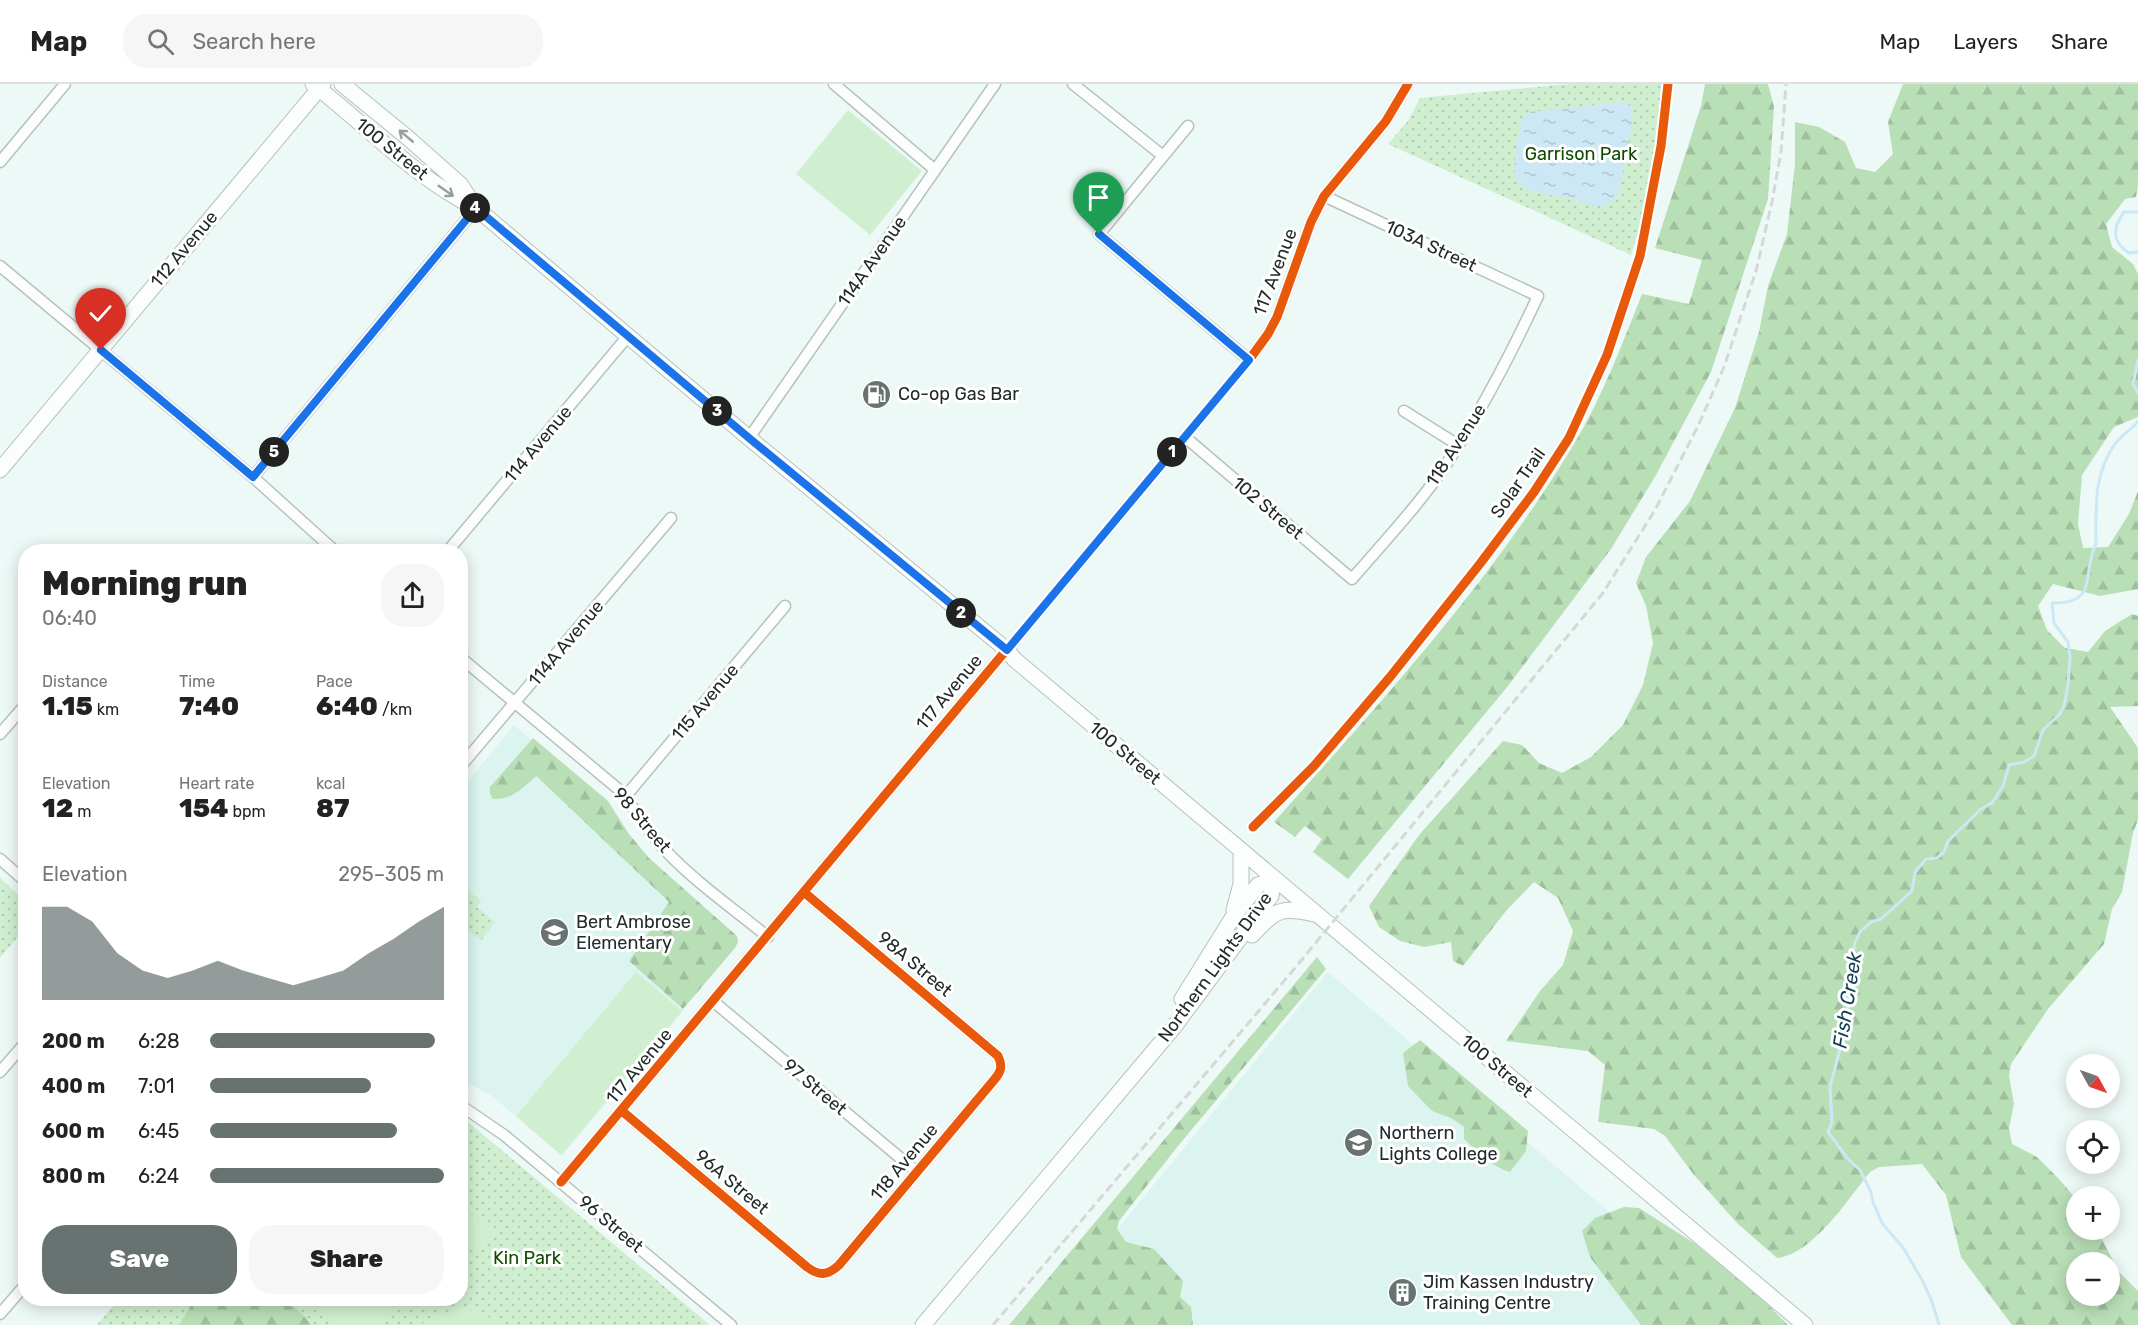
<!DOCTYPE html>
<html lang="en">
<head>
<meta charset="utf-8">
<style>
	:root { --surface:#fff; --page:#f6f6f6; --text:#222; --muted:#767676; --line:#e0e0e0; --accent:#687371 }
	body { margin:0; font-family:Rubik,sans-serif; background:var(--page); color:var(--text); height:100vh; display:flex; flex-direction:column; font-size:22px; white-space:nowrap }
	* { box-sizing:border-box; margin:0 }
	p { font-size:20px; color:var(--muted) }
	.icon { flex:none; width:33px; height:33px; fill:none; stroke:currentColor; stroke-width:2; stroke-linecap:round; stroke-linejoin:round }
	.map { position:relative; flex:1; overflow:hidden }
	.side { position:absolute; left:18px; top:460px; width:450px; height:762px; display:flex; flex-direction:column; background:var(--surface); border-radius:24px; box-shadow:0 3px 15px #0003 }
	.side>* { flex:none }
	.needle { width:39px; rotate:130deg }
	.tools { position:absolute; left:2066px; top:970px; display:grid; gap:12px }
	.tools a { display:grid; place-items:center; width:54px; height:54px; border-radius:50%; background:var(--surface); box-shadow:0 3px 15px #0003; font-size:30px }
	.pin { position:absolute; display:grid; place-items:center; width:51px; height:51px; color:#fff; margin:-62px -26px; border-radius:50% 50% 50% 0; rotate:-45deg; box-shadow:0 0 6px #0007 }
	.pin .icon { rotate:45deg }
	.km { position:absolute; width:30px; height:30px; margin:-15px; border-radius:50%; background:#222; color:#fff; font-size:16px; line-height:30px; text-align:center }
	.round { display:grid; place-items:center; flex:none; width:63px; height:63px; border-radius:24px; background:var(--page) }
	.headline { display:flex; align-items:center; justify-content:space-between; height:102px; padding:0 24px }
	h1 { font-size:33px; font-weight:800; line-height:45px }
	.figures { display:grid; grid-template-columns:repeat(3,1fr); gap:9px; height:102px; padding:6px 24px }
	.figures div { display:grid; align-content:center }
	.figures b { font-size:26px; font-weight:800 }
	.figures small { font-size:16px; font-weight:400 }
	.figures p { font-size:16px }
	.chart { height:168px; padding:12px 24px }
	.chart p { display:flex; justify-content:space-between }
	.chart svg { width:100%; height:108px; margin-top:6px; fill:var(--accent); opacity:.7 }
	.action { display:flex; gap:12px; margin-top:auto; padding:12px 24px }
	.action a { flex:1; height:69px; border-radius:24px; background:var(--accent); color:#fff; font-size:24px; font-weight:800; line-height:69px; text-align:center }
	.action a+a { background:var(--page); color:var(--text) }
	ul { padding:0 24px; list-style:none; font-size:20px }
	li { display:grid; grid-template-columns:96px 72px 1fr; align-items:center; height:45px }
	li i { height:15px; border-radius:8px; background:var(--accent) }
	header { display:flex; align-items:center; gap:36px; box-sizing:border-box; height:84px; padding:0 30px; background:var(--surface); border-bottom:2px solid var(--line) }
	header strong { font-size:28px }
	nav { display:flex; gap:33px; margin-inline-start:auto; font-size:21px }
	.search { width:420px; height:54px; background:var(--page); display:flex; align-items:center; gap:15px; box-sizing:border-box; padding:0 21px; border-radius:24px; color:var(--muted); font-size:22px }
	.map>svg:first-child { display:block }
	.built { fill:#dbf4f0 }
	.grass { fill:url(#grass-dots) }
	.forest { fill:url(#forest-firs); fill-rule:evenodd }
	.pitch { fill:#d0efd0 }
	.water { fill:url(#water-ripples) }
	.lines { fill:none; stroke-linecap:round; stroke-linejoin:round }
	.stream { stroke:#cbe8f4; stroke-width:3 }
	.street-casing { stroke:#b7c1be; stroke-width:13 }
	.secondary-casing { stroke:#b7c1be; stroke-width:17 }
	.street { stroke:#fcfefe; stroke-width:10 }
	.secondary { stroke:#fcfefe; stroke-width:15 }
	.rail { stroke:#d4d8d7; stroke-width:3; stroke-dasharray:9 4.5; stroke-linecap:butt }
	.cycleway-casing { stroke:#fff; stroke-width:13 }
	.cycleway { stroke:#e8590c; stroke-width:9 }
	.oneway { stroke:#999f9f }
	.route-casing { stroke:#fff; stroke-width:12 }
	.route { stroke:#1a73e8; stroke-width:8 }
	.labels { text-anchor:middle; stroke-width:6; stroke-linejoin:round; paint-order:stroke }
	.street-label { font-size:18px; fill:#212b2a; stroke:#fff }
	.park-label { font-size:18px; fill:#0e4a00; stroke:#fff }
	.poi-label { font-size:18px; fill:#212b2a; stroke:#fff; text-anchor:start }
	.water-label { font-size:20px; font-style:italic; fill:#103f51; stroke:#fff }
</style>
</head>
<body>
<header>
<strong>Map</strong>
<div class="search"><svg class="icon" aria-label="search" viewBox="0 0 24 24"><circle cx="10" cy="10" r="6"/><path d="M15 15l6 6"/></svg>Search here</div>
<nav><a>Map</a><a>Layers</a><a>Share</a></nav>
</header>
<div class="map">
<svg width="2138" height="1241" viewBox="0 0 2138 1241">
	<defs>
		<pattern id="grass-dots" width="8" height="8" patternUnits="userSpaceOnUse" patternTransform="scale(1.5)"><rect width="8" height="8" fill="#d0efd0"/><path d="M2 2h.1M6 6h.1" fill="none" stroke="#b2cdb3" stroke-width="1.8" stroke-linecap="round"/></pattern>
		<pattern id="forest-firs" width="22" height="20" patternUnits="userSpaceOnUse" patternTransform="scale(1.5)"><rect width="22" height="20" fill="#b9dfb7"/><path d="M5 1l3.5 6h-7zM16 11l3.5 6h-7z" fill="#9fc09e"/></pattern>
		<pattern id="water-ripples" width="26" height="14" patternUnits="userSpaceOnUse" patternTransform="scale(1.5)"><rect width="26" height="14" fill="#cbe8f4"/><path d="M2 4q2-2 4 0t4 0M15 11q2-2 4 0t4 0" fill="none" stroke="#aec7d1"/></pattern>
	</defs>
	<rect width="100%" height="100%" fill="#edf9f6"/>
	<path class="built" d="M 514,641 L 531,656 L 516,674 L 670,819 L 629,877 L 684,926 L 562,1072 L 492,1012 L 461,995 L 461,706 Z
		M 1328,888 L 1729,1230 L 1717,1241 L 1039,1241 Z"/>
	<path class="grass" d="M 1568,0 L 1662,0 C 1657,57 1649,117 1631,171 L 1388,60 L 1408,37 L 1420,14 Z
		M 0,794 L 25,817 L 26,843 L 0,874 Z
		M 461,801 L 481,817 L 477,823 L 495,838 L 481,857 L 461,840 Z
		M 461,1034 L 468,1038 L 710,1241 L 97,1241 L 119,1215 L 460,1215 Z"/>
	<path class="forest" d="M 1705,0 L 1768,0 L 1774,23 L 1768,115 L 1711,288 L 1656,391 L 1611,465 L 1508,602 L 1348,795 L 1313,768 L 1322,755 L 1305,742 L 1295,753 L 1274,738 C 1381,618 1491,498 1574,360 C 1602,313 1622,261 1642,210 L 1689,220 L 1702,176 L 1655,164 L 1701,22 Z
		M 1903,0 L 2138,0 L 2138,102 L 2136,113 L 2125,115 L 2106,140 L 2112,163 L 2133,180 L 2138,190 L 2138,333 L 2114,343 L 2082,391 L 2078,440 L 2083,464 L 2108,463 L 2129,430 L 2138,407 L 2138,505 L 2100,512 L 2053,500 L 2038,522 L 2047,546 L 2065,564 L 2088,568 L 2105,547 L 2132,530 L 2138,532 L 2138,622 L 2110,623 L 2138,664 L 2138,736 L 2133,749 L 2122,808 L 2112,825 L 2104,860 L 2048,925 L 2011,980 L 2009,992 L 2014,1020 L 2009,1044 L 2012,1060 L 2037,1073 L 2059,1095 L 2076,1115 L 2076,1146 L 2097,1146 L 2119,1188 L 2138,1207 L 2138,1241 L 2012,1241 L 1961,1173 L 1946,1111 L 1922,1080 L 1879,1083 L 1870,1088 C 1848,1115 1813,1170 1777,1174 L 1738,1140 L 1694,1091 L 1665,1052 L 1654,1045 L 1598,1038 L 1605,981 L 1588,967 L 1506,957 L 1540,907 L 1563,881 L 1573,847 L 1558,814 L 1534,798 L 1506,827 L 1463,882 L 1453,877 L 1451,858 L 1424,863 L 1400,857 L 1379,843 L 1369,822 L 1419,751 L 1503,657 L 1522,661 L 1539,679 L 1562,689 L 1591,673 L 1623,641 L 1643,601 L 1653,559 L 1646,522 L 1636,499 L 1646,473 L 1690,417 L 1735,324 L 1759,248 L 1768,202 L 1787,150 L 1795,80 L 1795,38 L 1819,43 L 1845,58 L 1856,84 L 1875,88 L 1893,70 L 1888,38 ZM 2076,1179 L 2109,1179 L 2109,1212 L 2076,1212 Z
		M 533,654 L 608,717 L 629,750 L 649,774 L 737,852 L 738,858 L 735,864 L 683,925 L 629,877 L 669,818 L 536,692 C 524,703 512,716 493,715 L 490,710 L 490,703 Z
		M 1317,873 L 1326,885 L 1178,1062 L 1119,1137 L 1117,1145 L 1126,1158 L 1154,1165 L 1183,1197 L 1180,1213 L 1191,1223 L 1193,1241 L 1009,1241 Z
		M 1420,956 L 1528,1047 L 1526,1067 L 1510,1088 C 1492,1083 1478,1068 1464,1055 L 1464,1043 L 1451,1034 L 1432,1027 L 1408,1002 L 1403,969 Z
		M 1624,1123 L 1639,1124 L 1694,1159 L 1763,1216 L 1788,1241 L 1641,1241 L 1590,1173 L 1582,1147 L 1595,1134 Z
		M 195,1215 L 245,1215 L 248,1218 C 259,1218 272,1212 282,1215 C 290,1217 307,1234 311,1241 L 179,1241 Z"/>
	<path class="pitch" d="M 848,26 L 922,87 L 870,151 L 796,90 Z
		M 636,888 L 682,927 L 561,1071 L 516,1032 Z
		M 461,1121 L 490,1148 L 491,1155 L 480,1168 L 474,1168 L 461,1159 Z
		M 303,1215 L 403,1215 L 380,1241 L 332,1241 Z
		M 458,1225 L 475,1227 L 506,1241 L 420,1241 L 434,1232 Z"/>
	<path class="water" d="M 1624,18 L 1631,22 L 1632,39 L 1620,105 C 1617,113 1613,118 1604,121 C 1593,124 1579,116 1568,114 C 1552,110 1519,111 1515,90 C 1512,75 1520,49 1522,34 L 1529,28 Z"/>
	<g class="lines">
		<path class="stream" d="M 2138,128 L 2124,128 C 2112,144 2112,158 2129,169 L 2138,168
			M 2138,276 L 2133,300 L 2138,309
			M 1939,1241 L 1931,1215 L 1922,1196 L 1904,1165 L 1882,1139 L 1873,1118 L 1871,1108 L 1860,1086 L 1848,1075 L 1828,1048 L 1832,1039 L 1830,1003 L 1846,942 L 1851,882 L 1855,858 L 1860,848 L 1871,838 L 1881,835 L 1912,807 L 1915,788 L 1926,775 L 1937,774 L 1944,768 L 1948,757 L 1981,725 L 1992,719 L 2003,702 L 2009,681 L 2024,678 L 2034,672 L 2043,646 L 2059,631 L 2064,622 L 2068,601 L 2070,573 L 2068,558 L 2054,539 L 2052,519 C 2100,520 2081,489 2096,460 C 2096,425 2093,391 2115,360 C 2121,351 2132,346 2138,337"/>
		<defs>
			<path id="street" d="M 834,0 L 935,86
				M 1073,0 L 1163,72
				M 1188,42 L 1099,150 L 1249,276
				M 0,78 L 65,0
				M 0,182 L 253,393 L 336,468
				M 1404,327 L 1458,361
				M 1185,353 L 1352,495 C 1383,459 1416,424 1443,385 C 1480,330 1510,272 1538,212 L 1324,112
				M 749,354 L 995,0
				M 253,393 L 476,124
				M 447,468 L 628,252
				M 460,573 L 617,704 C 635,723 647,747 665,766 C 695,798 734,825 768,853
				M 0,650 L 26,620
				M 460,683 L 671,434
				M 625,713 L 785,522
				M 0,775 L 26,798
				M 714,918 L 917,1088
				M 0,988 L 26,958
				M 460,1021 L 504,1051 L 731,1241
				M 622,1027 L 807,1183 C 819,1192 827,1192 839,1181 L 994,996 C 1001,988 1003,982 998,972 L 805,809
				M 561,1098 L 1249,276 L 1268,250 L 1277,233 L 1311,138 L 1324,112 L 1386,37 L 1408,0
				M 0,1230 L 26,1200"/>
			<path id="secondary" d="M 313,0 C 367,42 414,93 476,124 L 749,354 L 1007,566 L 1014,575 L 1805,1241
				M 342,0 L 408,54 L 460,100 L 476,124
				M 0,386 L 323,0
				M 1234,826 L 1241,800 L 1241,767
				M 1252,851 C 1276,826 1280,822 1314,830
				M 1182,915 L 1233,833 L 1258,801 L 1274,795
				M 923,1241 L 1174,943 L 1271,812 L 1274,795"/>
		</defs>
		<use href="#street" class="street-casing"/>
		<use href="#secondary" class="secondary-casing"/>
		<use href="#street" class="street"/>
		<use href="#secondary" class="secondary"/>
		<path class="rail" d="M 993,1241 L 1295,884 L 1603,509 L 1655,426 L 1698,342 L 1724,283 L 1756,187 L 1772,118 L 1781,68 L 1786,0"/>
		<defs>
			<path id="cycleway" d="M 1253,743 L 1314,682 L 1390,593 L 1479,481 L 1534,408 L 1569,354 L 1607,271 L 1640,172 L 1661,62 L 1668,0
				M 622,1027 L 807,1183 C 819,1192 827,1192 839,1181 L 994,996 C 1001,988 1003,982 998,972 L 805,809
				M 561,1098 L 1249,276 L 1268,250 L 1277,233 L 1311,138 L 1324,112 L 1386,37 L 1408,0"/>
		</defs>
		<use href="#cycleway" class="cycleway-casing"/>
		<use href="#cycleway" class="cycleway"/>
	</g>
	<defs><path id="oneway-shaft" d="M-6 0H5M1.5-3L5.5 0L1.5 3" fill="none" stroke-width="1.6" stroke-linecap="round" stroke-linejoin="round" transform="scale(1.5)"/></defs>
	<g class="oneway">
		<use href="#oneway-shaft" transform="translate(406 52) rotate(-140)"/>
		<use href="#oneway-shaft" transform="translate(446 107) rotate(35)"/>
	</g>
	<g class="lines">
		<defs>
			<path id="route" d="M 101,266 L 253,393 L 476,124 L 749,354 L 1007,566 L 1249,276 L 1099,150"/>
		</defs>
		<use href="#route" class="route-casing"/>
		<use href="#route" class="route"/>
	</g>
	<defs>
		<symbol id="fuel-disc" viewBox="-11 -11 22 22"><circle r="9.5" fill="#687371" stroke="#fff"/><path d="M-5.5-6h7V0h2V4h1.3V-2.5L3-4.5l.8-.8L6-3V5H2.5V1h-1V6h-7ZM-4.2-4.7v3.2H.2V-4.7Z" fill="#fff"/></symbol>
		<symbol id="school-disc" viewBox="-11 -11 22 22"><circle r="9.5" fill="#687371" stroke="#fff"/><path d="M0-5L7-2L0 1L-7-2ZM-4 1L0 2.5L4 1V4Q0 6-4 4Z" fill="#fff"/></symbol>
		<symbol id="university-disc" viewBox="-11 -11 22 22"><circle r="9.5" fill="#687371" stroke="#fff"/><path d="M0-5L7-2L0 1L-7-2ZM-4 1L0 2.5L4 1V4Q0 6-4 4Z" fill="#fff"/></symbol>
		<symbol id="building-disc" viewBox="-11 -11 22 22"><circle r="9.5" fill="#687371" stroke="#fff"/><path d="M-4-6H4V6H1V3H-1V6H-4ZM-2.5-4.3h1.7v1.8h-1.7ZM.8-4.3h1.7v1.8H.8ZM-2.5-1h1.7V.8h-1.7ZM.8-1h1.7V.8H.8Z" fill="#fff"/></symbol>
	</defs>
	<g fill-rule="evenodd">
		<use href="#fuel-disc" x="860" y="294" width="33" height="33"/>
		<use href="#school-disc" x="538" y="832" width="33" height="33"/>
		<use href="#university-disc" x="1342" y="1042" width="33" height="33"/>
		<use href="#building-disc" x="1386" y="1192" width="33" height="33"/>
	</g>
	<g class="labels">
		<g class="street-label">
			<text transform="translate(392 65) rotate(39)" y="6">100 Street</text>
			<text transform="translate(1431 162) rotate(25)" y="6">103A Street</text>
			<text transform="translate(184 165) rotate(-50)" y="6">112 Avenue</text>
			<text transform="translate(872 177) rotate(-55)" y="6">114A Avenue</text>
			<text transform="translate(1275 188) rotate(-69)" y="6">117 Avenue</text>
			<text transform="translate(538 360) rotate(-50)" y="6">114 Avenue</text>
			<text transform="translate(1456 361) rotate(-57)" y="6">118 Avenue</text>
			<text transform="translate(1518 399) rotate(-55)" y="6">Solar Trail</text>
			<text transform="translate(1268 424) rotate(40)" y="6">102 Street</text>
			<text transform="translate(566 559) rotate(-50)" y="6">114A Avenue</text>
			<text transform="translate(949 608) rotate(-50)" y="6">117 Avenue</text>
			<text transform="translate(705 618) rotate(-50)" y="6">115 Avenue</text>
			<text transform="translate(1125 669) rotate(40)" y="6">100 Street</text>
			<text transform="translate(642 736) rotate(50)" y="6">98 Street</text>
			<text transform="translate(915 880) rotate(40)" y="6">98A Street</text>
			<text transform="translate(1215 883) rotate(-54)" y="6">Northern Lights Drive</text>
			<text transform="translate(639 982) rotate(-50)" y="6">117 Avenue</text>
			<text transform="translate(1497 982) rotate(40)" y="6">100 Street</text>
			<text transform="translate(815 1003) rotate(40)" y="6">97 Street</text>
			<text transform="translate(904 1078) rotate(-50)" y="6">118 Avenue</text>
			<text transform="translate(732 1098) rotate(40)" y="6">96A Street</text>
			<text transform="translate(611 1140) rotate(40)" y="6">96 Street</text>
		</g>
		<g class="park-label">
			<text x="1581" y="76">Garrison Park</text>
			<text x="527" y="1180">Kin Park</text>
		</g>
		<g class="poi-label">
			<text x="898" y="316">Co-op Gas Bar</text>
			<text x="576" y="844">Bert Ambrose<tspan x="576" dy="21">Elementary</tspan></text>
			<text x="1379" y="1055">Northern<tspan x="1379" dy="21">Lights College</tspan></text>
			<text x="1423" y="1204">Jim Kassen Industry<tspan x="1423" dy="21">Training Centre</tspan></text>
		</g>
		<g class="water-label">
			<text transform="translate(1847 916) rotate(-81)" y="7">Fish Creek</text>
		</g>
	</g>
</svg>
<div class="tools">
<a><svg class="needle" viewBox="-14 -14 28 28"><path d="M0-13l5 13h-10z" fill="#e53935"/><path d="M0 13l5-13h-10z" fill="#767676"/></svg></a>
<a><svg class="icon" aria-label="locate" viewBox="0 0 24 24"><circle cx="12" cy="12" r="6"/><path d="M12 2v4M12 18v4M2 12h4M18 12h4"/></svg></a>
<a>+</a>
<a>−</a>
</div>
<div class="pin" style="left:1099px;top:150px;background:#1e9e55"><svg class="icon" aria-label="arrive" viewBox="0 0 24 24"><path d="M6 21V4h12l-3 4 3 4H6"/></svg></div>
<div class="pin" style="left:101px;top:266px;background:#d93025"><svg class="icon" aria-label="check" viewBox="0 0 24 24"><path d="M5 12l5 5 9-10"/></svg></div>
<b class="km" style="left:1172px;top:368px">1</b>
<b class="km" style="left:961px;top:529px">2</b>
<b class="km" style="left:717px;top:327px">3</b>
<b class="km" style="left:475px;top:124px">4</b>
<b class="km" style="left:274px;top:368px">5</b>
<section class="side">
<div class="headline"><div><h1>Morning run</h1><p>06:40</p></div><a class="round"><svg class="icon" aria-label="share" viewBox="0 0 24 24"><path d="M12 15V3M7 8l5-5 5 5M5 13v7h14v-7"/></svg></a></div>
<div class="figures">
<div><p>Distance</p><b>1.15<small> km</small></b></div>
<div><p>Time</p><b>7:40</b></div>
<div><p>Pace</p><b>6:40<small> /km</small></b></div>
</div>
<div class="figures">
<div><p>Elevation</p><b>12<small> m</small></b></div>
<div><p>Heart rate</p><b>154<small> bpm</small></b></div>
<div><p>kcal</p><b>87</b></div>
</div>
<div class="chart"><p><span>Elevation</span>295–305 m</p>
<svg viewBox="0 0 160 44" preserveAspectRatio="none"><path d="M0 44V6L10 6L20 12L30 25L40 32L50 35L60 32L70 28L80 32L90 35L100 38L110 35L120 32L130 25L140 19L150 12L160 6V44z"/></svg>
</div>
<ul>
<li><b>200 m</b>6:28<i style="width:96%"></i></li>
<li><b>400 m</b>7:01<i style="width:69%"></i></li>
<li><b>600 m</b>6:45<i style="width:80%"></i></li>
<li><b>800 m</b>6:24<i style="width:100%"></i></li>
</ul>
<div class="action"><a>Save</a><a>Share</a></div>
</section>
</div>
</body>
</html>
